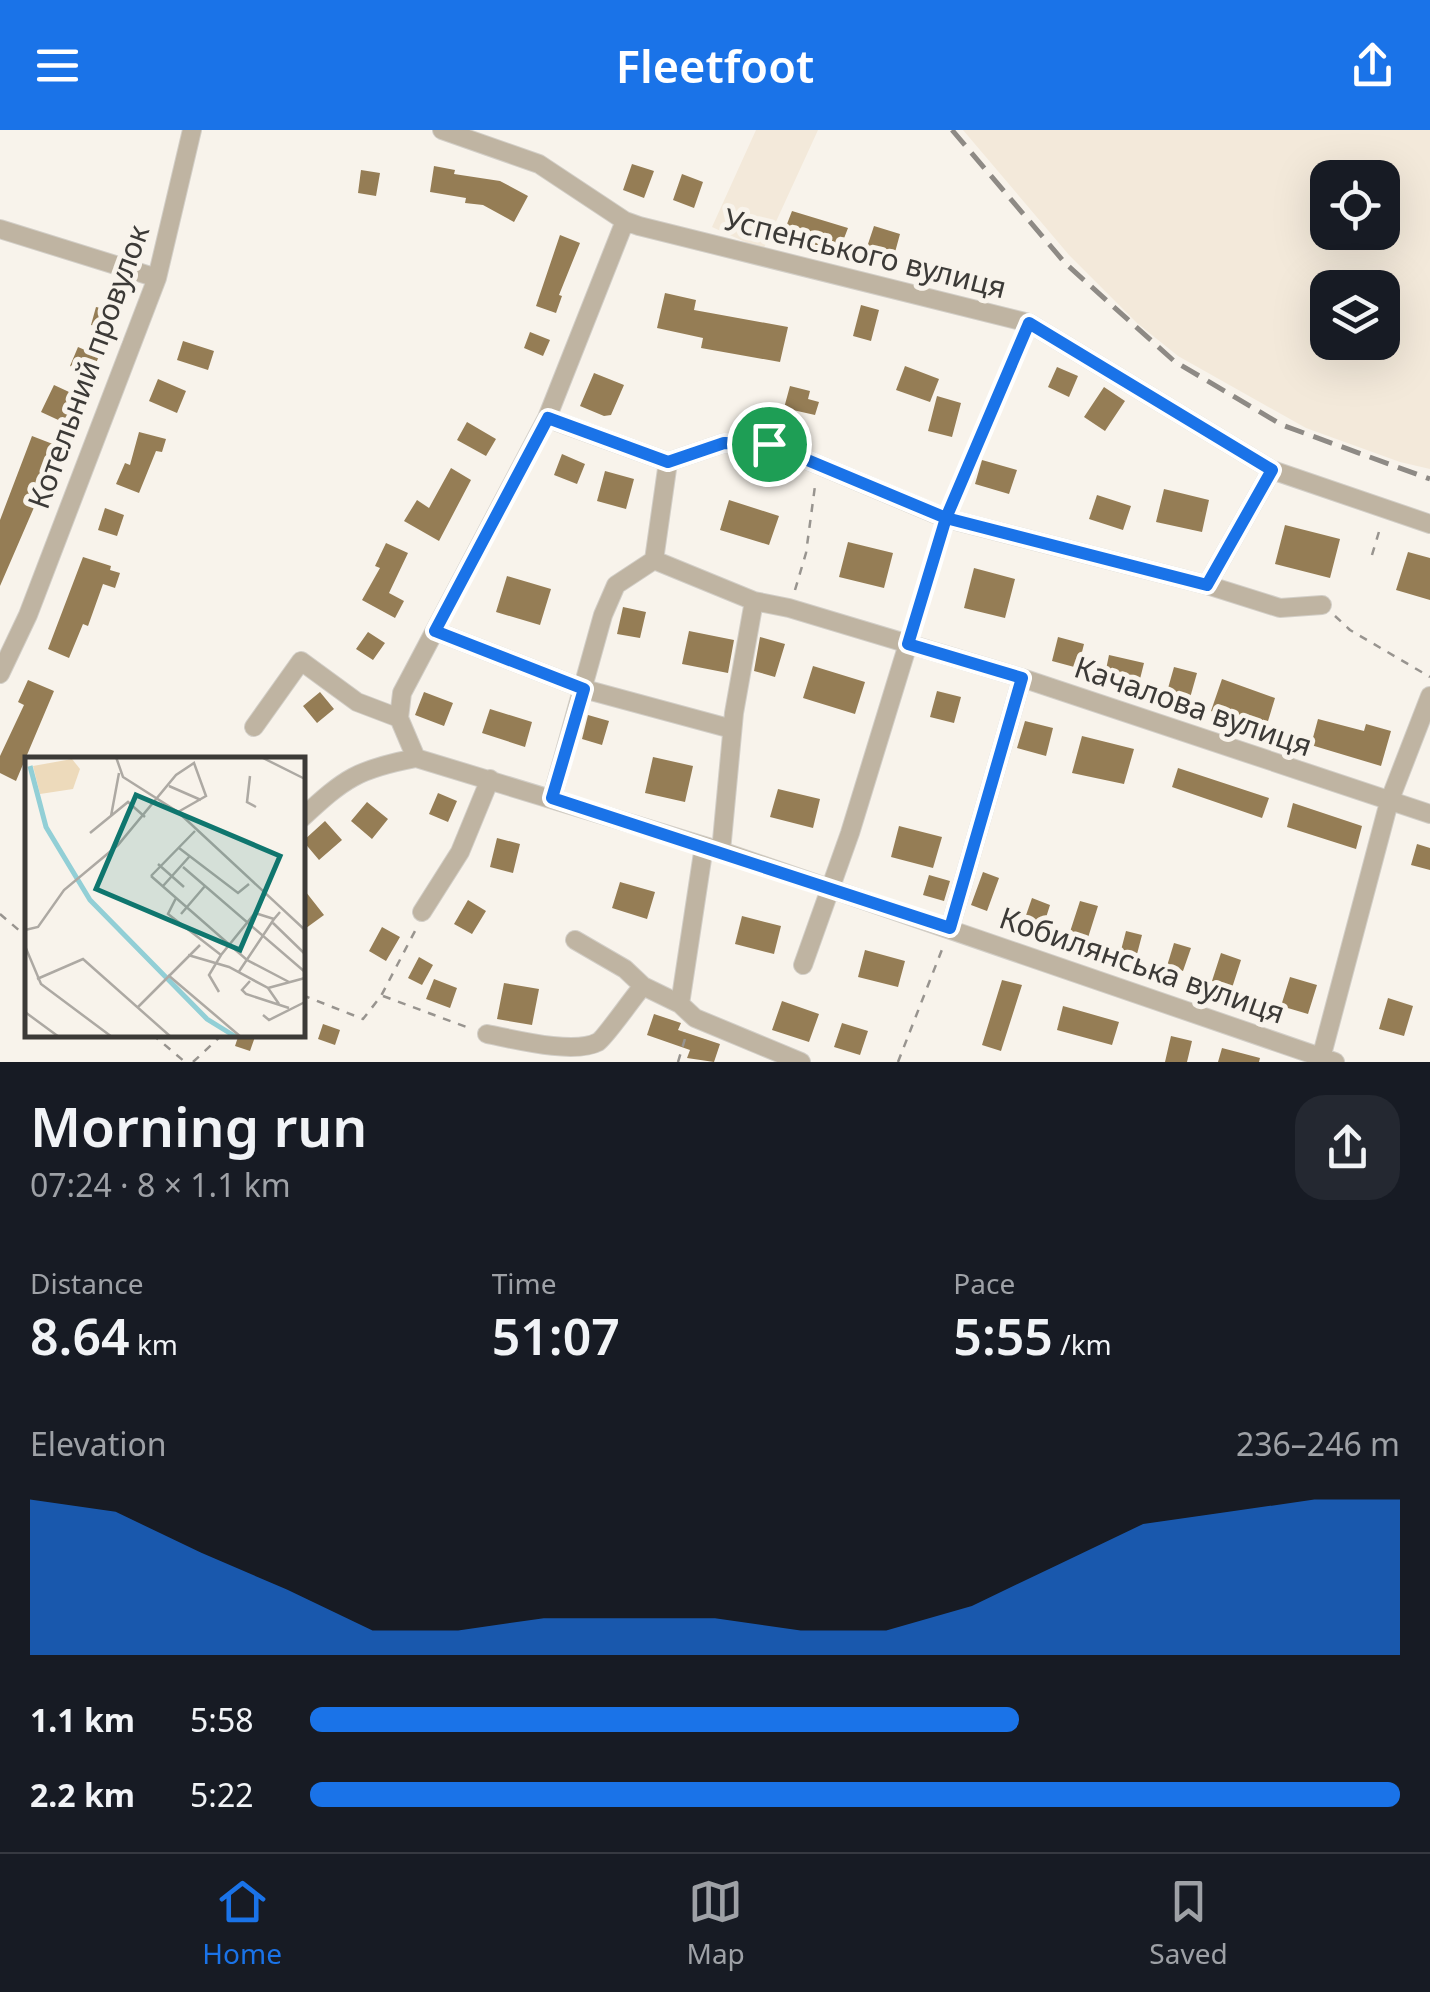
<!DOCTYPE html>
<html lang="en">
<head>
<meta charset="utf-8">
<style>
	:root { --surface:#171b24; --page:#242831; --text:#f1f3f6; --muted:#9ea1a6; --line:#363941; --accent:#1a73e8 }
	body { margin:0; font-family:"Noto Sans",sans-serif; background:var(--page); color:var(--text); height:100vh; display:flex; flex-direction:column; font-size:38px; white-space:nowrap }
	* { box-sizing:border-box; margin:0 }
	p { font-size:32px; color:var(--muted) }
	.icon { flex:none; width:55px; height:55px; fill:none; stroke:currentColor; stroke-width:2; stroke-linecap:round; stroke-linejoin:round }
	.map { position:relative; height:932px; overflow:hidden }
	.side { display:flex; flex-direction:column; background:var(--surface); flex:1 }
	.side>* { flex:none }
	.tools { position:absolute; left:1310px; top:30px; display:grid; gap:20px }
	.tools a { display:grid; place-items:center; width:90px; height:90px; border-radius:20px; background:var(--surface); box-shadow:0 10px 40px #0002; font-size:50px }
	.pin { position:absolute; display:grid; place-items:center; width:85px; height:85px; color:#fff; margin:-42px; border:5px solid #fff; border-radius:50%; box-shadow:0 2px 10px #0007 }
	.round { display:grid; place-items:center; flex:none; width:105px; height:105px; border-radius:30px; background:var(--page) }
	.summary { display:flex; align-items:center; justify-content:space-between; height:170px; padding:0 30px }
	h1 { font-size:55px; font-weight:600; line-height:75px }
	.stats { display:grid; grid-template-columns:repeat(3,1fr); gap:15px; height:170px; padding:10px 30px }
	.stats div { display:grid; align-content:center }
	.stats b { font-size:50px; font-weight:600 }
	.stats small { font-size:28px; font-weight:400 }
	.stats p { font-size:28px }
	.chart { height:280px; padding:20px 30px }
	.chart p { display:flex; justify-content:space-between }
	.chart svg { width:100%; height:180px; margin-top:10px; fill:var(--accent); opacity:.7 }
	ul { padding:0 30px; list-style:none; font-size:32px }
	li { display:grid; grid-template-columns:160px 120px 1fr; align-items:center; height:75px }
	li i { height:25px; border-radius:12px; background:var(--accent) }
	header { display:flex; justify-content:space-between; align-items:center; height:130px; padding:0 30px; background:var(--accent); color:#fff; font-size:45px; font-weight:600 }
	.tabs { display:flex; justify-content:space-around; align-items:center; height:140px; border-top:2px solid var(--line); background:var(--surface); font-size:28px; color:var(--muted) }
	.tabs a { display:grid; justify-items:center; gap:5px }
	.tabs .selected { color:var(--accent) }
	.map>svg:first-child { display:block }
	.built { fill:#f3e9da; fill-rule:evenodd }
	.building { fill:#957d55 }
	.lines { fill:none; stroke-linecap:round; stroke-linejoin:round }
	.minor-casing { stroke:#d2cec7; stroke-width:20 }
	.path { stroke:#98948f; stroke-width:2.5; stroke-dasharray:8 8; stroke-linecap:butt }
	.minor { stroke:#bfb4a2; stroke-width:18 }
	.rail { stroke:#8e8a85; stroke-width:5; stroke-dasharray:20 10; stroke-linecap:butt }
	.route-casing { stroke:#fff; stroke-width:20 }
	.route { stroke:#1a73e8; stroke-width:12 }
	.labels { text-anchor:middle; stroke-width:10; stroke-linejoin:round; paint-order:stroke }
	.street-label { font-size:30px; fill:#3c3a37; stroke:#f8f3eb }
	.inset-river { fill:none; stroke:#92cfd6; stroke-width:5 }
	.inset-road { fill:none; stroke:#ada9a3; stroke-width:2.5 }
	.view { fill:#0f766e; fill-opacity:0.15; stroke:#0f766e; stroke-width:5 }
	.inset-edge { fill:none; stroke:#3c3a37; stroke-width:5 }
</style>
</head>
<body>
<header><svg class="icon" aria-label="menu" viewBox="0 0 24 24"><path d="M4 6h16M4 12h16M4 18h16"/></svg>Fleetfoot<svg class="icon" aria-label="share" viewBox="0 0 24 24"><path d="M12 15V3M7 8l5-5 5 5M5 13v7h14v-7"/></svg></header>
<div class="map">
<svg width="1430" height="932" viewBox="0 0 1430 932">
	<rect width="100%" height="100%" fill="#f8f3eb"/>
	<path class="built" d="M 756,0 L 818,0 L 763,120 L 712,97 Z
		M 963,0 L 1430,0 L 1430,339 L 1400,332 L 1306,298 L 1178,226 L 1137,193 L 1069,125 ZM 1328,48 L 1382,48 L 1382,102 L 1328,102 ZM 1328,158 L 1382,158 L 1382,212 L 1328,212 Z"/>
	<path class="building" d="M 632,34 L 654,41 L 644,68 L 623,60 Z
		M 434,36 L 455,40 L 454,44 L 500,51 L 528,66 L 514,92 L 483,75 L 465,73 L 466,68 L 430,62 Z
		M 361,40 L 380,43 L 376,66 L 358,63 Z
		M 682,44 L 703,52 L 694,78 L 673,70 Z
		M 792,81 L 848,98 L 838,124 L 782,107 Z
		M 874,96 L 900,104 L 894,126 L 867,117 Z
		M 560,105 L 580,113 L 559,165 L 562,166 L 556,183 L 536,176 Z
		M 665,163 L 696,170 L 694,180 L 788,197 L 780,232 L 701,218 L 703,208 L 657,198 Z
		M 861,175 L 879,180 L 871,211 L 853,206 Z
		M 96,177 L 119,182 L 115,200 L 91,195 Z
		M 530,202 L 550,210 L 543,226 L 524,218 Z
		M 183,211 L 214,221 L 208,240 L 177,230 Z
		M 78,217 L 99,226 L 91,245 L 70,236 Z
		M 905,236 L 939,249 L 930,272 L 896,260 Z
		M 1057,237 L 1078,246 L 1069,267 L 1048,257 Z
		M 594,243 L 624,255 L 611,285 L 604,286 L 580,276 Z
		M 158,249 L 186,261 L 177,283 L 149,271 Z
		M 54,255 L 80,267 L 67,294 L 41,282 Z
		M 790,256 L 810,261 L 808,269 L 819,272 L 815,285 L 784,278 Z
		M 1104,257 L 1125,271 L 1105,301 L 1084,287 Z
		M 937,266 L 961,273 L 952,307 L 928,301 Z
		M 467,292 L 496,309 L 486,326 L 457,310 Z
		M 139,302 L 166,309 L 162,322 L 156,321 L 139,363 L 116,354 L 125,333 L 130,335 Z
		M 32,306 L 58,316 L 58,322 L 0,456 L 0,390 Z
		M 562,324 L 585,334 L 577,354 L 554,345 Z
		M 982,330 L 1017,340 L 1009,364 L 975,354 Z
		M 451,338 L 471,350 L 439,411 L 404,391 L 417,370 L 429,378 Z
		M 605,341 L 634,349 L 626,379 L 597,371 Z
		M 1164,359 L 1209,370 L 1202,402 L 1156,392 Z
		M 1097,365 L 1131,376 L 1123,400 L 1089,389 Z
		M 729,370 L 779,386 L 769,415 L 720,400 Z
		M 105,378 L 124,385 L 117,406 L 98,400 Z
		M 1285,395 L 1340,409 L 1330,448 L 1275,434 Z
		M 848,412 L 893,423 L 884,458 L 839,447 Z
		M 386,413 L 408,423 L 389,463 L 404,471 L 395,488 L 362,470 L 380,438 L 375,436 Z
		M 1408,422 L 1430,428 L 1430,470 L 1396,460 Z
		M 83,427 L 111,436 L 110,440 L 120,443 L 115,458 L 103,454 L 88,496 L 83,494 L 69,528 L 48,519 Z
		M 974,438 L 1015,449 L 1005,488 L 964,478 Z
		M 507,446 L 551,459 L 540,495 L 496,482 Z
		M 623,477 L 646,482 L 640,508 L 617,504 Z
		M 689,501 L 734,510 L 728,543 L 682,534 Z
		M 368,502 L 385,513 L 373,530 L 356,519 Z
		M 760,507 L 785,514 L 775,547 L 754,541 Z
		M 1058,507 L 1084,514 L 1078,538 L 1052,531 Z
		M 1109,525 L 1144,533 L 1138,557 L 1104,549 Z
		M 813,536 L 865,552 L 855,584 L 803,568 Z
		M 1174,537 L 1197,543 L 1188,575 L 1165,569 Z
		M 1222,549 L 1275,568 L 1265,601 L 1211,581 Z
		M 28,550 L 54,561 L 16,651 L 0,643 L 0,626 L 24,575 L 18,572 Z
		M 937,561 L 961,567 L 954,593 L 930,587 Z
		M 320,562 L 334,579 L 317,593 L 303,576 Z
		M 424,562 L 453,573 L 444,596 L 415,585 Z
		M 490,579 L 532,592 L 525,617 L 482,603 Z
		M 588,585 L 609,591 L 602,615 L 582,609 Z
		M 1318,589 L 1364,601 L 1366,594 L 1391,601 L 1381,636 L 1311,615 Z
		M 1025,591 L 1053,598 L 1046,626 L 1017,618 Z
		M 1082,606 L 1134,619 L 1124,654 L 1072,643 Z
		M 653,627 L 693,636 L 685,672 L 645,663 Z
		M 1178,638 L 1269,668 L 1262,688 L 1172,657 Z
		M 778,659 L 820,669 L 813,698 L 770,687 Z
		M 438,663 L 457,671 L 448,692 L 429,684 Z
		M 367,672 L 388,689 L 372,709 L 351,691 Z
		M 1293,673 L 1362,696 L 1356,719 L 1287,697 Z
		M 325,691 L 342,710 L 319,730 L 303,711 Z
		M 899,696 L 942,707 L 933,738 L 891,727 Z
		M 497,708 L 520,714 L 513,743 L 490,737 Z
		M 1417,714 L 1430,718 L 1430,740 L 1411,735 Z
		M 983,742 L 999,748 L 987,781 L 971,775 Z
		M 929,745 L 950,751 L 944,771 L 923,765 Z
		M 620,752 L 655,762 L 647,789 L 612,778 Z
		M 302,757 L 324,785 L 302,801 Z
		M 1032,768 L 1050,775 L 1043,797 L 1024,791 Z
		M 468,770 L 486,781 L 472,804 L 454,794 Z
		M 1080,771 L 1098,776 L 1086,814 L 1068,808 Z
		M 742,786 L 781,796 L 774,824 L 735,814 Z
		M 382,797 L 400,807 L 386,831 L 369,821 Z
		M 1126,801 L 1142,805 L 1136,828 L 1120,824 Z
		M 1174,813 L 1191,818 L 1183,841 L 1167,836 Z
		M 865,820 L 905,831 L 898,857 L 858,847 Z
		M 1221,823 L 1241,830 L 1232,858 L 1212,851 Z
		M 419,827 L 433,835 L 422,855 L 408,848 Z
		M 1290,847 L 1317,855 L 1308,884 L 1281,876 Z
		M 434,849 L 457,858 L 450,878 L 426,869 Z
		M 1002,850 L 1022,855 L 1001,921 L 982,915 Z
		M 504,853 L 539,859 L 532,895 L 497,889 Z
		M 1388,868 L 1413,876 L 1404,906 L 1379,899 Z
		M 782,871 L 819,884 L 809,912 L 772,900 Z
		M 1063,876 L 1119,892 L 1112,915 L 1057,900 Z
		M 654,884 L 681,893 L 678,900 L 720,914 L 714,932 L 687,928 L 690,920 L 647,905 Z
		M 842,893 L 868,901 L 860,925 L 834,917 Z
		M 323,894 L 340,900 L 335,915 L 318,909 Z
		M 239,904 L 256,904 L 250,921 L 235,916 Z
		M 1171,906 L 1192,911 L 1187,932 L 1165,932 Z
		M 1222,918 L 1260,928 L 1259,932 L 1218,932 Z"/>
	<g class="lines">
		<defs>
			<path id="minor" d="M 442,0 L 539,34 L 625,91 L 639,96 L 1029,193 L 1272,340 L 1430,394
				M 0,99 L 157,148
				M 547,288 L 668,332 L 724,313 L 769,314 L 945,388 L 1207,455 L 1272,340
				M 654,430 L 754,471 L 789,478 L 1022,548 L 1430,684
				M 1207,455 L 1280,478 L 1322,475
				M 435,501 L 584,559 L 732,599
				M 0,544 L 28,485 L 157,148 L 192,0
				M 254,597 L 301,531 L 357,572 L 399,588
				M 416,628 L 399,588 L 402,563 L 547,288 L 625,91
				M 552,668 L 603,485 L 616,455 L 654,430 L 668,332
				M 302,688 C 345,648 358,639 416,628 L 721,721 L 1335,932
				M 704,716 L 680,874 L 695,888 L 801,932
				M 721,721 L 734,583 L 754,471
				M 422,782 L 460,722 L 490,649
				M 950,798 L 1022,548
				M 575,810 L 625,839 L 643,856 L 680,874
				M 803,835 L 850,703 L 908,514
				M 487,904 C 513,909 574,925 598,912 C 605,908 633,867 643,856
				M 1320,932 L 1389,672 L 1430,566"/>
		</defs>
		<use href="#minor" class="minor-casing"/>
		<path class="path" d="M 953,371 L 1022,208
			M 1372,425 L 1381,395
			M 795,460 L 806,423 L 815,356
			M 1335,486 L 1350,500 L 1430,547
			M 913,495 L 940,407
			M 0,784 L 28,808
			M 302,865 L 363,889 L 381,866 L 415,801
			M 383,866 L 469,898
			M 152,904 L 185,932
			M 193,932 L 223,904
			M 678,932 L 687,902
			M 898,932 L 943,817"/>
		<use href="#minor" class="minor"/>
		<path class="rail" d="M 952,0 L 1065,133 L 1174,231 L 1282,295 L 1430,349"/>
	</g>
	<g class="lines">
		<defs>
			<path id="route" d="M 769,314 L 724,313 L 668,332 L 548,288 L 435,501 L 584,559 L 552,668 L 950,798 L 1022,548 L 908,514 L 946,388 L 1207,455 L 1272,340 L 1029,193 L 946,388 L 769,314"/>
		</defs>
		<use href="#route" class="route-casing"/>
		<use href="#route" class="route"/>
	</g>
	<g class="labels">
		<g class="street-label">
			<text transform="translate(865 124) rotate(14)" y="10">Успенського вулиця</text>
			<text transform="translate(89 237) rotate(-70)" y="10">Котельний провулок</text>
			<text transform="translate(1193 577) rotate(19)" y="10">Качалова вулиця</text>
			<text transform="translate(1142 836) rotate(19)" y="10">Кобилянська вулиця</text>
		</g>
	</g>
	<g transform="translate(25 627)">
		<rect width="280" height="280" fill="#f8f3eb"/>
		<path d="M 47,2 L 55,12 L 48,32 L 15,37 L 8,9 Z" fill="#eddabb"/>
		<path class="inset-river" d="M 5,9 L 21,70 L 65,143 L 182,262 L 211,280"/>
		<path class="inset-road" d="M 91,0 L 98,20 L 153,55 L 280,173M 236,0 L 280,22M 225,19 L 222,45 L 231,50M 144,29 L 176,43M 86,59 L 94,16M 65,76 L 103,45 L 120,60M 154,91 L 213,136 L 224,127M 133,107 L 159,130M 158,110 L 280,215M 126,119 L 222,203 L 264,225M 126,119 L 170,74M 138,129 L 164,100M 151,141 L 143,157 L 196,198M 156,157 L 180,129M 248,166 L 280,197M 0,173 L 13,170 L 39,133 L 93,88 L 151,18 L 169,6 L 181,39 L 153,55M 0,189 L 16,227 L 87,280M 163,198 L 204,210 L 243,231 L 254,247M 213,216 L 249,162M 143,218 L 216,280M 12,222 L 58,202 L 146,280M 225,224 L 217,233 L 221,237 L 264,251M 243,231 L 280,221M 194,235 L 184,218 L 196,198 L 230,156 L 249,162 L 255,155M 112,251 L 175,188M 0,255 L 34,280M 238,258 L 244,263 L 280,245"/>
		<path class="view" d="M 111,38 L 255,99 L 215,193 L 71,132 Z"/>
		<rect width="280" height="280" class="inset-edge"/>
	</g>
</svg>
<div class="tools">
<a><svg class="icon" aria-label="locate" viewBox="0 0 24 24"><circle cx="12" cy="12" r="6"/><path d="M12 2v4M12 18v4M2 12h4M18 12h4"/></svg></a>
<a><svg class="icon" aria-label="layers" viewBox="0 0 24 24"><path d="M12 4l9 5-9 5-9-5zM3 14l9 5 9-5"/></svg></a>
</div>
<div class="pin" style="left:769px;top:314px;background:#1e9e55"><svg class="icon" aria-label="arrive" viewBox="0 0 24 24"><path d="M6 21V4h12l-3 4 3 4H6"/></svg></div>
</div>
<section class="side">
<div class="summary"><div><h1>Morning run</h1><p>07:24 · 8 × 1.1 km</p></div><a class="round"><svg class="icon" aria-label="share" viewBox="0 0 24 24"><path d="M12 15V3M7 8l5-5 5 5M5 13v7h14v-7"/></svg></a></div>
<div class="stats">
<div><p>Distance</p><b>8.64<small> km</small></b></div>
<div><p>Time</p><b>51:07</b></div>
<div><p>Pace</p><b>5:55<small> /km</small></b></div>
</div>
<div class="chart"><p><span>Elevation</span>236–246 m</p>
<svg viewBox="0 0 160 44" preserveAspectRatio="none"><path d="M0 44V6L10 9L20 19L30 28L40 38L50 38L60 35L70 35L80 35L90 38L100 38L110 32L120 22L130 12L140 9L150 6L160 6V44z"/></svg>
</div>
<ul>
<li><b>1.1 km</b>5:58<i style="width:65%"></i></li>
<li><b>2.2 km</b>5:22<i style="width:100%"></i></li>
</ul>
</section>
<nav class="tabs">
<a class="selected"><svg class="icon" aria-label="home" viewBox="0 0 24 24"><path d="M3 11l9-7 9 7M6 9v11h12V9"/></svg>Home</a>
<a><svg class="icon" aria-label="map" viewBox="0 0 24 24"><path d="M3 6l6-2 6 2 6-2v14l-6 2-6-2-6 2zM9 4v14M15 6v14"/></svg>Map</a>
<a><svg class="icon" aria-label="saved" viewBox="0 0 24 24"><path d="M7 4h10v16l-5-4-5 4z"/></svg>Saved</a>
</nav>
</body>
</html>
